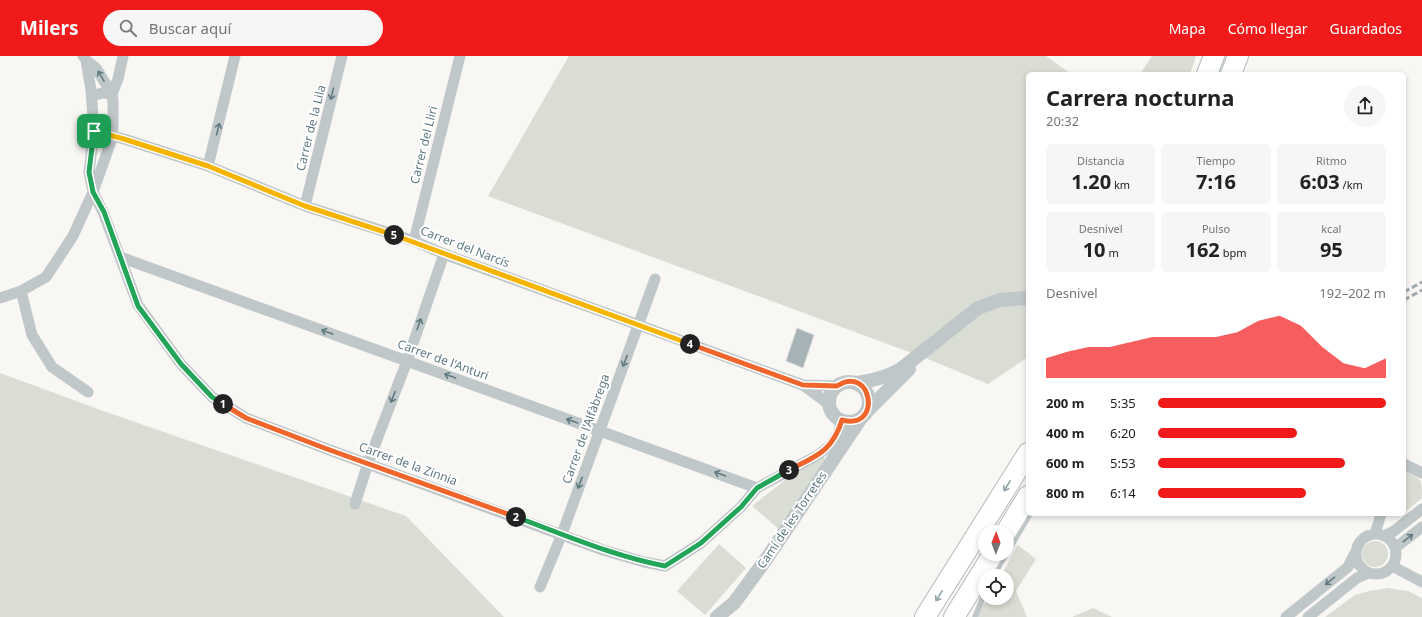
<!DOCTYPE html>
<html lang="es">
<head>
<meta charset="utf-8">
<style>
	:root { --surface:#fff; --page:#f6f6f6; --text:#222; --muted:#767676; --accent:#f11a1b }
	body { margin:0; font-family:"Noto Sans",sans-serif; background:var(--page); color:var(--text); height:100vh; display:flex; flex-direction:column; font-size:15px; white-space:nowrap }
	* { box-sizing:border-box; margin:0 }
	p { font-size:13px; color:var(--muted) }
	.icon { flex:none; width:22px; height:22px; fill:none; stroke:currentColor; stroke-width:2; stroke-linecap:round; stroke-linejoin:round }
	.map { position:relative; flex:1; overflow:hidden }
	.side { position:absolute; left:1026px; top:16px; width:380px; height:444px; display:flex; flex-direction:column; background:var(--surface); border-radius:6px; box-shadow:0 2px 6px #0003 }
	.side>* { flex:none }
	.needle { width:26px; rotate:1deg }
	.buttons { position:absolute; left:978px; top:469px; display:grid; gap:8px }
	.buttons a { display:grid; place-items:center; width:36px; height:36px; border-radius:50%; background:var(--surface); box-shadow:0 2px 6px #0003; font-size:20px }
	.pin { position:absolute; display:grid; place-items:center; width:34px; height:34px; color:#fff; margin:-17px; border-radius:8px; box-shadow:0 2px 6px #0006 }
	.km { position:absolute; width:20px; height:20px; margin:-10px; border-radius:50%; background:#222; color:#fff; font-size:11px; line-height:20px; text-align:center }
	.round { display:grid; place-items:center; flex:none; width:42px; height:42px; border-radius:21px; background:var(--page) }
	.headline { display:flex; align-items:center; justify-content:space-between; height:68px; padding:0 20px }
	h1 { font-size:22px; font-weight:700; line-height:30px }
	.stats { display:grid; grid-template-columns:repeat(3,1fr); gap:6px; height:68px; padding:4px 20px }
	.stats div { display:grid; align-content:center; border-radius:6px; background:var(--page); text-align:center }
	.stats b { font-size:20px; font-weight:700 }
	.stats small { font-size:11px; font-weight:400 }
	.stats p { font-size:11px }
	.chart { height:112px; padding:8px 20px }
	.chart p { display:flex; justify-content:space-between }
	.chart svg { width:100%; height:72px; margin-top:4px; fill:var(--accent); opacity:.7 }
	ul { padding:0 20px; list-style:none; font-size:13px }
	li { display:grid; grid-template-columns:64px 48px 1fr; align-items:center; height:30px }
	li i { height:10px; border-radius:5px; background:var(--accent) }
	header { display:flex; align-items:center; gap:24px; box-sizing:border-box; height:56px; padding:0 20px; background:var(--accent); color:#fff }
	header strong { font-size:19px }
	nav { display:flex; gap:22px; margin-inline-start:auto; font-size:14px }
	.search { width:280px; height:36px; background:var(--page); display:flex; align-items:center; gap:10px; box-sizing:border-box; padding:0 14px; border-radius:22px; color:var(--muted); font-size:15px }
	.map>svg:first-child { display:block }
	.green { fill:#d9ddd3 }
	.building { fill:#a6b4b7; stroke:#d9d8d7 }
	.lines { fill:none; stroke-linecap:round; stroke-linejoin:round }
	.motorway-casing { stroke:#b3babc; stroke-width:22 }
	.service { stroke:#c0c7c9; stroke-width:5.5 }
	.minor { stroke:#c0c7c9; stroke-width:11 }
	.tertiary { stroke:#c0c7c9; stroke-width:14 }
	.motorway { stroke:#fff; stroke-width:20 }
	.rail { stroke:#9faaae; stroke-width:3; stroke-dasharray:6 3; stroke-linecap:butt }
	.oneway { stroke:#607a82 }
	.oneway2 { stroke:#90a2a8 }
	.split-1-casing { stroke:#fff; stroke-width:8 }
	.split-2-casing { stroke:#fff; stroke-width:8 }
	.split-3-casing { stroke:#fff; stroke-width:8 }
	.split-4-casing { stroke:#fff; stroke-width:8 }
	.split-5-casing { stroke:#fff; stroke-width:8 }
	.split-6-casing { stroke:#fff; stroke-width:8 }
	.split-1 { stroke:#22a559; stroke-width:5 }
	.split-2 { stroke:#f0652b; stroke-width:5 }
	.split-3 { stroke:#22a559; stroke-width:5 }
	.split-4 { stroke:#f0652b; stroke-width:5 }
	.split-5 { stroke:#f5b400; stroke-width:5 }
	.split-6 { stroke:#f5b400; stroke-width:5 }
	.labels { text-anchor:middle; stroke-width:4; stroke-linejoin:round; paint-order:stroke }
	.street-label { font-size:12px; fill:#607a82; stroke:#fff }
</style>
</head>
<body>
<header>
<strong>Milers</strong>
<div class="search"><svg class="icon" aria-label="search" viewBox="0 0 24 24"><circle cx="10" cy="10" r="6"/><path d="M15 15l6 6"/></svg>Buscar aquí</div>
<nav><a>Mapa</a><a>Cómo llegar</a><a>Guardados</a></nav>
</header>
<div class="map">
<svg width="1422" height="561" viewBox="0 0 1422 561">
	<rect width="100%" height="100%" fill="#f8f7f4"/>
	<path class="green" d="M 569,0 L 1046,0 L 1071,18 L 1028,18 L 1028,301 L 988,328 L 928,303 L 488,140 Z
		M 1152,0 L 1196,0 L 1190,18 L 1140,18 Z
		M 0,317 L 106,356 L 406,460 L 504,561 L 0,561 Z
		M 821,396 L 829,411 L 781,475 L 752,450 Z
		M 1404,414 C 1422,424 1422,421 1422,442 L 1404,457 Z
		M1362 498a13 13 0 1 1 26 0a13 13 0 1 1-26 0Z
		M 719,488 L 746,512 L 705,559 L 677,535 Z
		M 1018,489 L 1036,503 L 1016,535 L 1027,561 L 974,561 L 988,542 L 1007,542 L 1007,520 L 1001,520 Z
		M 1388,532 L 1408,535 L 1422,542 L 1422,561 L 1325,561 L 1355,539 L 1369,535 Z
		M 1093,552 L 1112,561 L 1072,561 Z"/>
	<path class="building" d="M 797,272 L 814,279 L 803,312 L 786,305 Z"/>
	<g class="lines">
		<defs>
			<path id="motorway" d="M 1207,18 L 1214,0
				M 1231,18 L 1238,0
				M 1006,476 L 1028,440
				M 925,561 L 1028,397
				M 954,561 L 993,498"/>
		</defs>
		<use href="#motorway" class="motorway-casing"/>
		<path class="service" d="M 1007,497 L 1030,458
			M 993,520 L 1006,498
			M 975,561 L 985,536"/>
		<path class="minor" d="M 83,0 L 86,4 L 91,34 L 94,75 L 89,116 L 93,136 L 103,156 L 138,249 L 181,308 L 212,341 L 246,362 L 327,393 L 603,494 L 644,506 L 665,510 L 701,487 L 741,451 L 757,432 L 818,399 L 831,389 L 838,378 L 842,364
			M 92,40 L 102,37 L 112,38 L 118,23 L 123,0
			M 94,75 L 124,83 L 208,110 L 305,150 L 414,185 L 444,198 L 803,329 L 837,330
			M 208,110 L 235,0
			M 305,150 L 342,0
			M 414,185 L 460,0
			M 120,201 L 757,432
			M 21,235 L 32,279 L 52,311 L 88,336
			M 0,242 L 21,235 L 46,221 L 73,180 L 93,136 L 113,80 L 113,46 L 112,38 L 96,12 L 86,4
			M 803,329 L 830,349
			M 1404,408 L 1422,417
			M 355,448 L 368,407 L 407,305 L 444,198
			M1356 498a20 20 0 1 1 40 0a20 20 0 1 1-40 0Z
			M 1375,478 L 1381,458
			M 1384,480 L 1394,475 L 1422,453
			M 1395,492 L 1422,471
			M 1392,510 L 1422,526
			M 540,531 L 562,478 L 655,223
			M 1286,561 L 1348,511 L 1355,497
			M 1308,561 L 1357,522 L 1369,517"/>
		<path class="tertiary" d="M829 346a20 20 0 1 1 40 0a20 20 0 1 1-40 0Z
			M 856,327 C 872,325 887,321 901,313 L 978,252 L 1000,244 L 1028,242
			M 867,355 L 909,313
			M 717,561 L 734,547 L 767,502 L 861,362"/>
		<use href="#motorway" class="motorway"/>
		<path class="rail" d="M 1404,236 L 1422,226
			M 1404,244 L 1422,234"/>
	</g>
	<defs><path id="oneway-shaft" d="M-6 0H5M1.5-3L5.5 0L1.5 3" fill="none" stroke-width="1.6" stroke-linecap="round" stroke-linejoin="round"/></defs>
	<g class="oneway">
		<use href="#oneway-shaft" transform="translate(101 20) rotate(-120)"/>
		<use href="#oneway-shaft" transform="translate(332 38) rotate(104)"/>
		<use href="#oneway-shaft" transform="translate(218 73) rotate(-76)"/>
		<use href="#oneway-shaft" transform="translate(419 268) rotate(-71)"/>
		<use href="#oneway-shaft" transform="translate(327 276) rotate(-160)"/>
		<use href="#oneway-shaft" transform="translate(625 305) rotate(111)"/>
		<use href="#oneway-shaft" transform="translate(450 320) rotate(-160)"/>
		<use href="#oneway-shaft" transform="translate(393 341) rotate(111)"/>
		<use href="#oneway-shaft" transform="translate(572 365) rotate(-160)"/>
		<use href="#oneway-shaft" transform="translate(720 418) rotate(-160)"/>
		<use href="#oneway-shaft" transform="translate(580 427) rotate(110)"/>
		<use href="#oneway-shaft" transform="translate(1408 482) rotate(-38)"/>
		<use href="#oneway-shaft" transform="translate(1330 525) rotate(141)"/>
	</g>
	<g class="oneway2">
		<use href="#oneway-shaft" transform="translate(1007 430) rotate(122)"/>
		<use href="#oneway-shaft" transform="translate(939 540) rotate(122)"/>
	</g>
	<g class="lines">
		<defs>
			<path id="split-1" d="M 94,75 L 89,116 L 93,136 L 104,156 L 138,250 L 181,308 L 212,341 L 223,348"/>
			<path id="split-2" d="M 223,348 L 246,362 L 327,393 L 516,461"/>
			<path id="split-3" d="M 516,461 C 565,479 613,500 665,510 L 701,487 L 741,451 L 757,432 L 789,414"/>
			<path id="split-4" d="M 690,288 L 803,329 L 837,330 C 872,307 883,375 842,364 C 832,396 816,400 789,414"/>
			<path id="split-5" d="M 394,179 L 690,288"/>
			<path id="split-6" d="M 94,75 L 124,83 L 208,110 L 305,150 L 394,179"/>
		</defs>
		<use href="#split-1" class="split-1-casing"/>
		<use href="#split-2" class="split-2-casing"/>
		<use href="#split-3" class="split-3-casing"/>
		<use href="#split-4" class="split-4-casing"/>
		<use href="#split-5" class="split-5-casing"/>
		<use href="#split-6" class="split-6-casing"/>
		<use href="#split-1" class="split-1"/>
		<use href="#split-2" class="split-2"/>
		<use href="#split-3" class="split-3"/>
		<use href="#split-4" class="split-4"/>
		<use href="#split-5" class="split-5"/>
		<use href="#split-6" class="split-6"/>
	</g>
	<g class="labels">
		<g class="street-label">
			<text transform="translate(311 72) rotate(-76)" y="4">Carrer de la Lila</text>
			<text transform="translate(424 89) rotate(-76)" y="4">Carrer del Lliri</text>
			<text transform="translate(465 191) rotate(21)" y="4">Carrer del Narcís</text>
			<text transform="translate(443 304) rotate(20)" y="4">Carrer de l'Anturi</text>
			<text transform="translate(586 373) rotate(-70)" y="4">Carrer de l'Alfàbrega</text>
			<text transform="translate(408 408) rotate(20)" y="4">Carrer de la Zinnia</text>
			<text transform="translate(792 464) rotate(-56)" y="4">Camí de les Torretes</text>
		</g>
	</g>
</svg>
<div class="buttons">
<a><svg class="needle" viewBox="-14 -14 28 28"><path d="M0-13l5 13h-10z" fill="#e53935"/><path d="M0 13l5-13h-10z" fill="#767676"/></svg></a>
<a><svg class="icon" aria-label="locate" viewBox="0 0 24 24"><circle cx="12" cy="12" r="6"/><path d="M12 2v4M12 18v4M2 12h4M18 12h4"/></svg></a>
</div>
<div class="pin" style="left:94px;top:75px;background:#1e9e55"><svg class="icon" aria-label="arrive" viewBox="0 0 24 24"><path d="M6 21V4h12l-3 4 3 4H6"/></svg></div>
<b class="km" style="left:223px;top:348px">1</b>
<b class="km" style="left:516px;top:461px">2</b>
<b class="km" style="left:789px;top:414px">3</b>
<b class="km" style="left:690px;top:288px">4</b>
<b class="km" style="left:394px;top:179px">5</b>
<section class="side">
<div class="headline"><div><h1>Carrera nocturna</h1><p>20:32</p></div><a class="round"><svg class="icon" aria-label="share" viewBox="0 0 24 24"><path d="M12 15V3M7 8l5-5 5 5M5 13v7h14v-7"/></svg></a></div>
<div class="stats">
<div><p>Distancia</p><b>1.20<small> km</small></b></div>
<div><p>Tiempo</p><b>7:16</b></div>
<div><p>Ritmo</p><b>6:03<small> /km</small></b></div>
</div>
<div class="stats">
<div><p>Desnivel</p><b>10<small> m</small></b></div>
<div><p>Pulso</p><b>162<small> bpm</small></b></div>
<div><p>kcal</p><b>95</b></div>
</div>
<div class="chart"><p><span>Desnivel</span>192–202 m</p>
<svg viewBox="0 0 160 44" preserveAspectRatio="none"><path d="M0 44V32L10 28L20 25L30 25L40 22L50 19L60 19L70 19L80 19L90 16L100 9L110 6L120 12L130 25L140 35L150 38L160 32V44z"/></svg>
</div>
<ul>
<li><b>200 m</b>5:35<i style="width:100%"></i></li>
<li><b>400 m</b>6:20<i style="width:61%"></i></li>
<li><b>600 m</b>5:53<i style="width:82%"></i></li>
<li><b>800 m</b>6:14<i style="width:65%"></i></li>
</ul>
</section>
</div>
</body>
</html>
